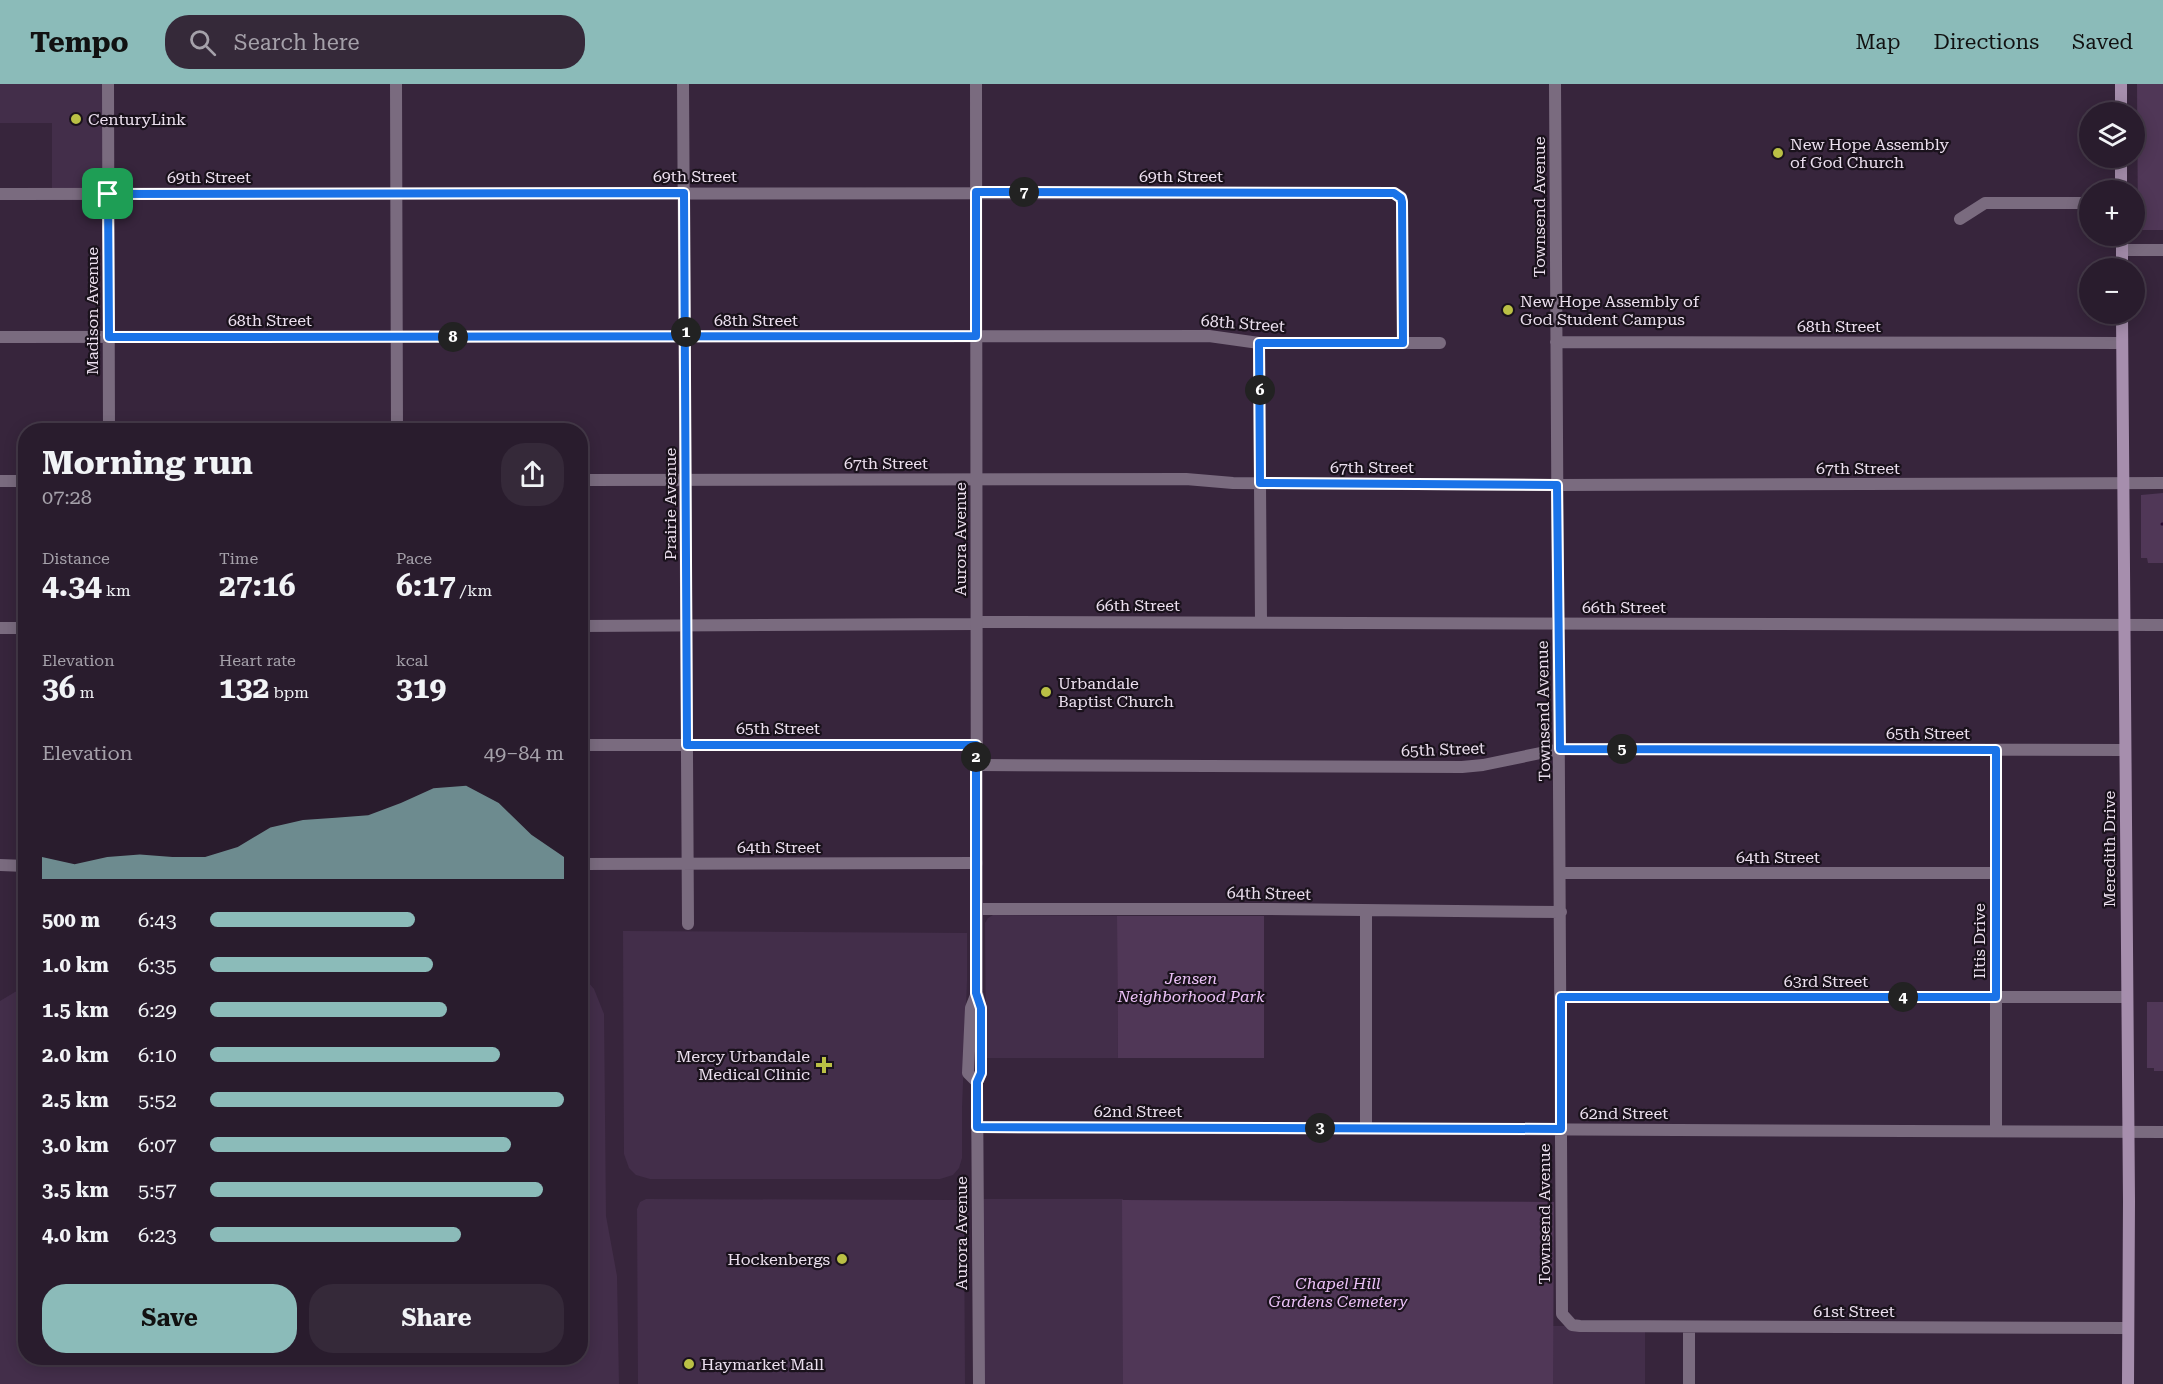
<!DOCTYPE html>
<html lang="en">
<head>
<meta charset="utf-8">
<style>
	:root { --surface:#291c2d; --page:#352939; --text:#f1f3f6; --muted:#a5a1aa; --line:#453a49; --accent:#8bbbb9 }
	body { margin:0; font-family:"Roboto Serif",serif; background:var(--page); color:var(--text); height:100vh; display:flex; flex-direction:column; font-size:22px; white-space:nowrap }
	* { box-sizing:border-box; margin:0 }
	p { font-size:20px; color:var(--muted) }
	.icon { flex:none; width:33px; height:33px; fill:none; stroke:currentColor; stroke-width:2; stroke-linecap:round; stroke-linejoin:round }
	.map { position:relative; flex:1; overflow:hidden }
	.details { position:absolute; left:18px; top:339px; width:570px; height:942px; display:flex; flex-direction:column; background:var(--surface); border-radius:24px; box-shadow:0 3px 15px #0003,0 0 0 2px var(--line) }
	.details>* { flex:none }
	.buttons { position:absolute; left:2079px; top:18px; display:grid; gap:12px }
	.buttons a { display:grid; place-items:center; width:66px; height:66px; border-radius:50%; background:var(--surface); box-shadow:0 3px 15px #0003,0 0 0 2px var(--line); font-size:30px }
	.pin { position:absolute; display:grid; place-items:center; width:51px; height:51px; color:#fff; margin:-26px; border-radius:12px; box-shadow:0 3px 9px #0006 }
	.km { position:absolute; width:30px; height:30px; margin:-15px; border-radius:50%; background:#222; color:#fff; font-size:16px; line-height:30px; text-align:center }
	.round { display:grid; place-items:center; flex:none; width:63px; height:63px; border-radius:24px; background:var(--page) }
	.headline { display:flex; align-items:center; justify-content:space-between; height:102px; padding:0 24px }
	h1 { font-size:33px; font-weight:700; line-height:45px }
	.stats { display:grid; grid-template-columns:repeat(3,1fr); gap:9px; height:102px; padding:6px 24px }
	.stats div { display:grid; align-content:center }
	.stats b { font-size:30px; font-weight:700 }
	.stats small { font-size:16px; font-weight:400 }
	.stats p { font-size:16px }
	.chart { height:168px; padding:12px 24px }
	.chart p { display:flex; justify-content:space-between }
	.chart svg { width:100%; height:108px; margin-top:6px; fill:var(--accent); opacity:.7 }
	.cta { display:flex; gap:12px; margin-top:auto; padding:12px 24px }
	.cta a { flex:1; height:69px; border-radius:24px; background:var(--accent); color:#111; font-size:24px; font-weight:700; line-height:69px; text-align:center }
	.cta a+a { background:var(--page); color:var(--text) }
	ul { padding:0 24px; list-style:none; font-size:20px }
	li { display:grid; grid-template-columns:96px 72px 1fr; align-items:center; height:45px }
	li i { height:15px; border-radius:8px; background:var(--accent) }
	header { display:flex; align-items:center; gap:36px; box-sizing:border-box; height:84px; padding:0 30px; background:var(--accent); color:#111 }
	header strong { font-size:28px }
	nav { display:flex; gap:33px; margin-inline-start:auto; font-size:21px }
	.search { width:420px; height:54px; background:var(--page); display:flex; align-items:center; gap:15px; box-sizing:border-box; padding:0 21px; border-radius:24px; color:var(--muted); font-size:22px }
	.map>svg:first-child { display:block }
	.built { fill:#432e4a }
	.green { fill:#503757 }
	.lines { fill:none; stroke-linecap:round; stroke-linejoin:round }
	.stream { stroke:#280a30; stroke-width:3 }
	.minor { stroke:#7a6b7f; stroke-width:12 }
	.tertiary { stroke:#7a6b7f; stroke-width:12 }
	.secondary { stroke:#a68ead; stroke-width:12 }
	.route-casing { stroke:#fff; stroke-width:12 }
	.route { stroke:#1a73e8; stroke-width:8 }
	.poi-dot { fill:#bac045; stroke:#1a121c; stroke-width:2 }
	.labels { text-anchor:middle; stroke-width:4.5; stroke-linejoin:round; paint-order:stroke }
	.poi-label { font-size:16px; fill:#ece0ef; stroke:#1a121c; text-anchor:start }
	.street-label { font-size:16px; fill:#ece0ef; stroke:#1a121c }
	.park-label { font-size:16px; font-style:italic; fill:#ebc1f7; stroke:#1a121c }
</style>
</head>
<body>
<header>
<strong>Tempo</strong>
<div class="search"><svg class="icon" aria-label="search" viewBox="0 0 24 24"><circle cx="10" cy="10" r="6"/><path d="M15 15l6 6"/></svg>Search here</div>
<nav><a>Map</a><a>Directions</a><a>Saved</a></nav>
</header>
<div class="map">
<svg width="2163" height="1300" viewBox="0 0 2163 1300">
	<rect width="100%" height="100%" fill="#37253c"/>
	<path class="built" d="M 0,0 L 108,0 L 108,110 L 52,110 L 52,39 L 0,39 Z
		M 993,831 L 1117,832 L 1118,974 L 986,974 L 985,839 L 988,834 Z
		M 623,847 L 967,849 L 967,897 L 962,1024 L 962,1074 L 959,1084 L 953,1091 L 940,1095 L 650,1095 L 636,1091 L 629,1084 L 624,1070 Z
		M 581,890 L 594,905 L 604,930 L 606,1132 L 617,1192 L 619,1300 L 0,1300 L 0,917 L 25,902 L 26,1274 L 580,1274 Z
		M 646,1115 L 957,1116 L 964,1126 L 965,1300 L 638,1300 L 637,1125 L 640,1118 Z
		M 978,1115 L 1123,1115 L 1123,1300 L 979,1300 Z
		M 1553,1242 L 1645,1242 L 1645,1300 L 1553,1300 Z"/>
	<path class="green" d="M 2137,0 L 2163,0 L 2163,146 L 2138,146 Z
		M 2163,409 L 2163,479 L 2148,479 L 2147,474 L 2141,474 L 2141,411 Z
		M 1117,832 L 1264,832 L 1264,974 L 1118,974 Z
		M 2147,918 L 2163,918 L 2163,987 L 2154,987 L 2154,984 L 2147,984 Z
		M 1122,1116 L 1554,1118 L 1553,1300 L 1123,1300 Z"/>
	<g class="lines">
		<path class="stream" d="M 2162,440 L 2163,440"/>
		<path class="minor" d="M 108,0 L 109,346
			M 396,0 L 397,346
			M 683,0 L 688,840
			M 1555,0 L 1562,1230 L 1572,1241 L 1580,1242 L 2128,1244
			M 0,110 L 1394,109 L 1401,113 L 1402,118 L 1403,259
			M 1960,135 L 1985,119 L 2090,119
			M 2122,166 L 2163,166
			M 0,253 L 1209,252 L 1259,259 L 1440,259
			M 1556,258 L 2122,259
			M 1259,259 L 1261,538
			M 580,396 L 1186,395 L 1233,399 L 1557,401 L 2163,399
			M 0,397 L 26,397
			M 976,538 L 2163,541
			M 580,542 L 976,540
			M 0,544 L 26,544
			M 580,661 L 977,661
			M 1996,666 L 1996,1047
			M 977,681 L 1462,683 L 1483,681 L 1560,665 L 2125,666
			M 580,780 L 977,779
			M 0,781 L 26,782
			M 1561,789 L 1996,789
			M 977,825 L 1264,825 L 1561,828
			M 1366,827 L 1366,1044
			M 1561,913 L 2127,913
			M 977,1043 L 2163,1048
			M 1689,1243 L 1689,1300"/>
		<path class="tertiary" d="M 976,0 L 977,909 L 981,925 L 981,989 L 977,998 L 979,1300
			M 977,909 L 971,924 L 968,989 L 977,998"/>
		<path class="secondary" d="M 2121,0 L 2121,28
			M 2121,74 L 2121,106
			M 2122,152 L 2122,184
			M 2122,230 L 2129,1117 L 2128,1300"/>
	</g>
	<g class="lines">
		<defs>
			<path id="route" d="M 108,110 L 684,109 L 687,661 L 976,661 L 976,909 L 981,924 L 981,989 L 977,998 L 977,1043 L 1561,1045 L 1561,913 L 1996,913 L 1996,666 L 1560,665 L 1557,401 L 1260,399 L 1259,259 L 1403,259 L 1402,118 L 1401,114 L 1394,109 L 976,108 L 976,252 C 711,252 446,252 181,253 L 109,253 L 108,110"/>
		</defs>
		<use href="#route" class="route-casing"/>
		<use href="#route" class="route"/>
	</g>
	<g class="poi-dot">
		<circle cx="76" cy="35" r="6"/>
		<circle cx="1778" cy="69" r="6"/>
		<circle cx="1508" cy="226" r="6"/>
		<circle cx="1046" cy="608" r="6"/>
		<path d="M821 972h6v6h6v6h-6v6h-6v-6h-6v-6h6z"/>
		<circle cx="842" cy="1175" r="6"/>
		<circle cx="689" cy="1280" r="6"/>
	</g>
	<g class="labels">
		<g class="poi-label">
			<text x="88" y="41">CenturyLink</text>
			<text x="1790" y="66">New Hope Assembly<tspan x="1790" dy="18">of God Church</tspan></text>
			<text x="1520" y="223">New Hope Assembly of<tspan x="1520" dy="18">God Student Campus</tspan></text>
			<text x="1058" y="605">Urbandale<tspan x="1058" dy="18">Baptist Church</tspan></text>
			<text x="810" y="978" text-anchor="end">Mercy Urbandale<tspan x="810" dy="18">Medical Clinic</tspan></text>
			<text x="830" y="1181" text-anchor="end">Hockenbergs</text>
			<text x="701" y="1286">Haymarket Mall</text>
		</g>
		<g class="street-label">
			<text x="695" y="98">69th Street</text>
			<text x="1181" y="98">69th Street</text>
			<text x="209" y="99">69th Street</text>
			<text transform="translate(1539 123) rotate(-90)" y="6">Townsend Avenue</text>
			<text transform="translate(92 227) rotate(-90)" y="6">Madison Avenue</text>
			<text x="270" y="242">68th Street</text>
			<text x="756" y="242">68th Street</text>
			<text transform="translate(1243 239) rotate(4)" y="6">68th Street</text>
			<text x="1839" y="248">68th Street</text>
			<text x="886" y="385">67th Street</text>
			<text x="1372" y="389">67th Street</text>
			<text x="1858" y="390">67th Street</text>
			<text transform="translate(670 420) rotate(-90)" y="6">Prairie Avenue</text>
			<text transform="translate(960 455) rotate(-90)" y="6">Aurora Avenue</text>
			<text x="1138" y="527">66th Street</text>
			<text x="1624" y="529">66th Street</text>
			<text transform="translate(1543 627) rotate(-91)" y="6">Townsend Avenue</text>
			<text x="778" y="650">65th Street</text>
			<text x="1928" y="655">65th Street</text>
			<text transform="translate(1443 665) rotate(-2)" y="6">65th Street</text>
			<text x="779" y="769">64th Street</text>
			<text transform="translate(2109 765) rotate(-90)" y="6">Meredith Drive</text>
			<text x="1778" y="779">64th Street</text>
			<text transform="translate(1269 809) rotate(1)" y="6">64th Street</text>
			<text transform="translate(1979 857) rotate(-90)" y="6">Iltis Drive</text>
			<text x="1826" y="903">63rd Street</text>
			<text x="1138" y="1033">62nd Street</text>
			<text x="1624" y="1035">62nd Street</text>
			<text transform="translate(1544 1130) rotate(-90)" y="6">Townsend Avenue</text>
			<text transform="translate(961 1149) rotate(-90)" y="6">Aurora Avenue</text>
			<text x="1854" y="1233">61st Street</text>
		</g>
		<g class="park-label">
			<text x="1191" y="900">Jensen<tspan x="1191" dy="18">Neighborhood Park</tspan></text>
			<text x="1338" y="1205">Chapel Hill<tspan x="1338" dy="18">Gardens Cemetery</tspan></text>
		</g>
	</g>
</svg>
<div class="buttons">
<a><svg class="icon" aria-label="layers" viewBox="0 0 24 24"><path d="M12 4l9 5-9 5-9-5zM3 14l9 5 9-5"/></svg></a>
<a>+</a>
<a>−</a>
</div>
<div class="pin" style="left:108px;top:110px;background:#1e9e55"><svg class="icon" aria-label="arrive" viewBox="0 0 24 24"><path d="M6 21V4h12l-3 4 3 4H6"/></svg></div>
<b class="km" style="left:686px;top:248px">1</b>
<b class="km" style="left:976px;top:673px">2</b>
<b class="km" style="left:1320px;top:1044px">3</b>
<b class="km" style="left:1903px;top:913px">4</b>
<b class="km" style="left:1622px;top:665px">5</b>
<b class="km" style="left:1260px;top:306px">6</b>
<b class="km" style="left:1024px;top:108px">7</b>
<b class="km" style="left:453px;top:253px">8</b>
<section class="details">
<div class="headline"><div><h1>Morning run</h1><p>07:28</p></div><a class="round"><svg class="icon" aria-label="share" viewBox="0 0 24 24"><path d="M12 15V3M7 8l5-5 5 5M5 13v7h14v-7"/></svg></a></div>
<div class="stats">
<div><p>Distance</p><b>4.34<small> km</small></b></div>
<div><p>Time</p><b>27:16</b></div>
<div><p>Pace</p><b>6:17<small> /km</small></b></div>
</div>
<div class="stats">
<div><p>Elevation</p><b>36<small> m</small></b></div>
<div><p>Heart rate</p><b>132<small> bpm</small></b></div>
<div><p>kcal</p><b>319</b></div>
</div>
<div class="chart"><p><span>Elevation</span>49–84 m</p>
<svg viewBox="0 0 160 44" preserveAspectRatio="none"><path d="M0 44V35L10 38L20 35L30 34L40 35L50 35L60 31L70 23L80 20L90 19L100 18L110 13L120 7L130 6L140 13L150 26L160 35V44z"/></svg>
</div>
<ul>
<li><b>500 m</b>6:43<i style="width:58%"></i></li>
<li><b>1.0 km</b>6:35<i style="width:63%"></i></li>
<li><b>1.5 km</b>6:29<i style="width:67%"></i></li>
<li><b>2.0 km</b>6:10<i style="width:82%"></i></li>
<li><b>2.5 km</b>5:52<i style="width:100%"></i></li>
<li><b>3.0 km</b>6:07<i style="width:85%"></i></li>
<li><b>3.5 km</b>5:57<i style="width:94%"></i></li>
<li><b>4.0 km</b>6:23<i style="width:71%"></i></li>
</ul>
<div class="cta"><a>Save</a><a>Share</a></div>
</section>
</div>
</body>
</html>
